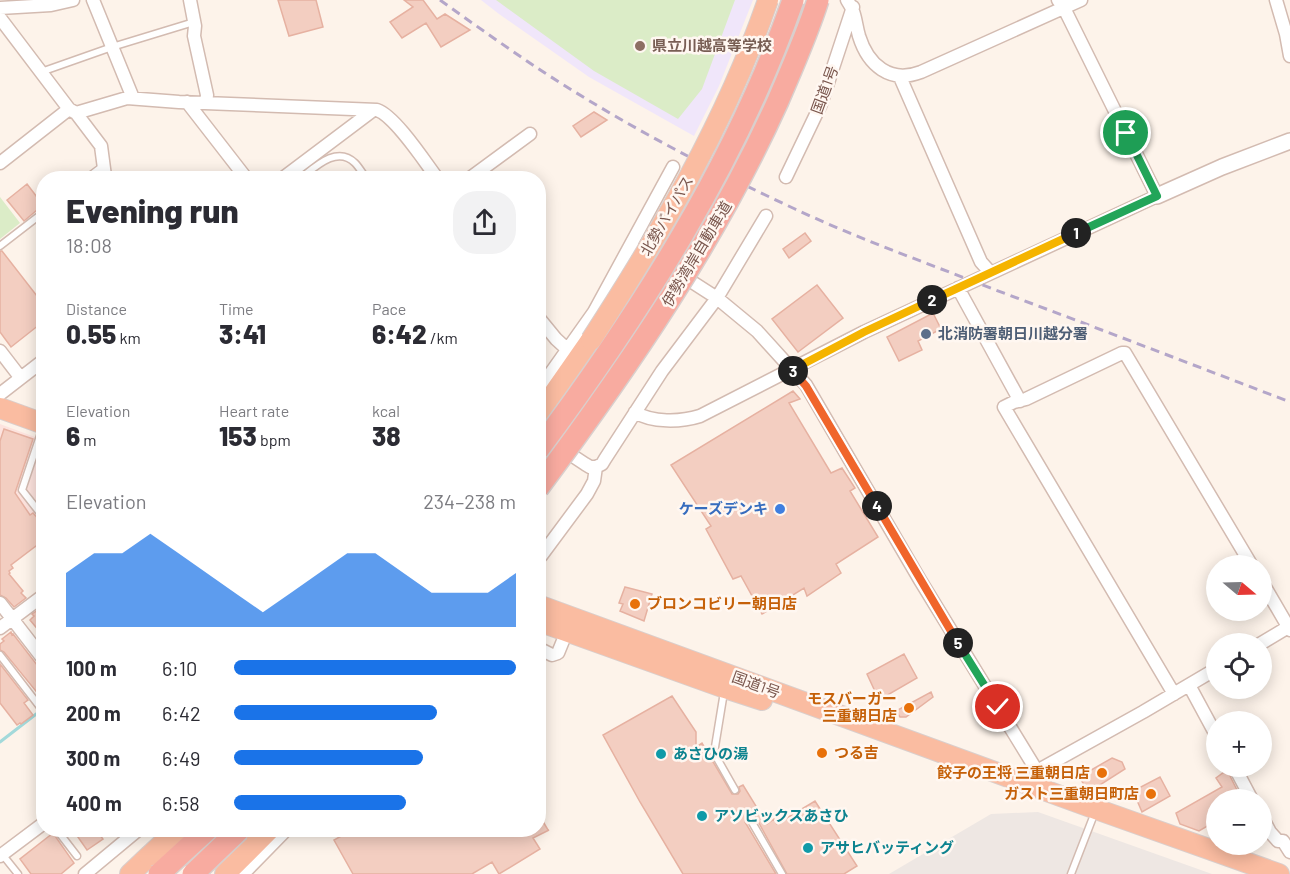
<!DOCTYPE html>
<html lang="en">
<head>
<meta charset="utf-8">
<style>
	:root { --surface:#fff; --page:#f2f2f3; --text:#2b2b33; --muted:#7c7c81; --accent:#1a73e8 }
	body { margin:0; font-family:Barlow,"Noto Sans JP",sans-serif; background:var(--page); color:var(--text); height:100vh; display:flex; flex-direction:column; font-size:22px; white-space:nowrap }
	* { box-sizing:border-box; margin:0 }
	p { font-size:20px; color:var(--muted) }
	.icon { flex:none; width:33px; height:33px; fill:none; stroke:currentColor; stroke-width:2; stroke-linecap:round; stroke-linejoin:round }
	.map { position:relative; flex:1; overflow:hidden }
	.details { position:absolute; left:36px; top:171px; width:510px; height:666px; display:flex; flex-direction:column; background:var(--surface); border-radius:24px; box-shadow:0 3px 15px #0003 }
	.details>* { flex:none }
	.needle { width:39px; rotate:109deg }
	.buttons { position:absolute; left:1206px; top:555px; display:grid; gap:12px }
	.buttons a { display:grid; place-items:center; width:66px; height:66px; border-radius:50%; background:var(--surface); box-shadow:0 3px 15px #0003; font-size:30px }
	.pin { position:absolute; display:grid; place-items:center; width:51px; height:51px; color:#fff; margin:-26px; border:3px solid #fff; border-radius:50%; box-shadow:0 2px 6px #0007 }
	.km { position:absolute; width:30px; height:30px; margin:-15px; border-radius:50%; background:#222; color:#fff; font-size:16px; line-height:30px; text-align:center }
	.round { display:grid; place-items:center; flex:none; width:63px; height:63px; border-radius:24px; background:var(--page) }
	.head { display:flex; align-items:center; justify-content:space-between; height:102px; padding:0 30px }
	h1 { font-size:33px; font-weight:800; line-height:45px }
	.stats { display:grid; grid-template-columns:repeat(3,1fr); gap:9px; height:102px; padding:6px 30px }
	.stats div { display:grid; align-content:center }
	.stats b { font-size:26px; font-weight:800 }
	.stats small { font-size:16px; font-weight:400 }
	.stats p { font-size:16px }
	.chart { height:168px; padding:12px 30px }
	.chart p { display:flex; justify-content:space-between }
	.chart svg { width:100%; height:108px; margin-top:6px; fill:var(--accent); opacity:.7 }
	ul { padding:0 30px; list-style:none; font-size:20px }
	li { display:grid; grid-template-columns:96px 72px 1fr; align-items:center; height:45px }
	li i { height:15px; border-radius:8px; background:var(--accent) }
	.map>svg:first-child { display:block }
	.commercial { fill:#fde3de }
	.industrial { fill:#eee7e3 }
	.education { fill:#f0e6fa }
	.green { fill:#dbecc7 }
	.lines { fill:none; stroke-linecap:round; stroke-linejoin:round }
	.stream { stroke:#a3d9da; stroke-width:3 }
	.building { fill:#f3cec1; stroke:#e6b1a1; stroke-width:1.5 }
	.service-casing { stroke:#d3bbb1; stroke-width:9 }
	.minor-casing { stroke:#d3bbb1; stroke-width:15 }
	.tertiary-casing { stroke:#d3bbb1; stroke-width:18 }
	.trunk-casing { stroke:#d9cfcd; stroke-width:22 }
	.service { stroke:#fff; stroke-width:6 }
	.minor { stroke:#fff; stroke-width:12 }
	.tertiary { stroke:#fff; stroke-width:15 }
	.trunk { stroke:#fabca1; stroke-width:20 }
	.rail { stroke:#b4a6c9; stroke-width:3; stroke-dasharray:9 6; stroke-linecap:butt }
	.trunk-bridge-casing { stroke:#d9cfcd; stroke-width:22; stroke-linecap:butt }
	.motorway-bridge-casing { stroke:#d9cfcd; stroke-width:24; stroke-linecap:butt }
	.trunk-bridge { stroke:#fabca1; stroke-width:20 }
	.motorway-bridge { stroke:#f8aba0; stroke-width:21 }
	.split-1-casing { stroke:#fff; stroke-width:12 }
	.split-2-casing { stroke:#fff; stroke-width:12 }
	.split-3-casing { stroke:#fff; stroke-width:12 }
	.split-4-casing { stroke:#fff; stroke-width:12 }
	.split-5-casing { stroke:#fff; stroke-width:12 }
	.split-6-casing { stroke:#fff; stroke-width:12 }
	.split-1 { stroke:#22a559; stroke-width:8 }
	.split-2 { stroke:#f5b400; stroke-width:8 }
	.split-3 { stroke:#f5b400; stroke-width:8 }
	.split-4 { stroke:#f0652b; stroke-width:8 }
	.split-5 { stroke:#f0652b; stroke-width:8 }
	.split-6 { stroke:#22a559; stroke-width:8 }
	.education-dot { fill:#8d6e63; stroke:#fff7f1; stroke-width:2 }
	.service-dot { fill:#5c6f8a; stroke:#fff7f1; stroke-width:2 }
	.shop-dot { fill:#3f7fe0; stroke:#fff7f1; stroke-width:2 }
	.food-dot { fill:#e8710a; stroke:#fff7f1; stroke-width:2 }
	.culture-dot { fill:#0f9aa8; stroke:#fff7f1; stroke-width:2 }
	.labels { text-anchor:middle; stroke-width:5; stroke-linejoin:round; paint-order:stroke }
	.education-label { font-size:15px; font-weight:bold; fill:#785e54; stroke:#fff7f1; text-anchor:start }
	.street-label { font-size:15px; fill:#79554c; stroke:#fff7f1 }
	.service-label { font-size:15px; font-weight:bold; fill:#4e5e75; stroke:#fff7f1; text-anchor:start }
	.shop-label { font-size:15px; font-weight:bold; fill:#366cbe; stroke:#fff7f1; text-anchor:end }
	.food-label { font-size:15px; font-weight:bold; fill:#c56008; stroke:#fff7f1; text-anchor:end }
	.culture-label { font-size:15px; font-weight:bold; fill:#0d838f; stroke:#fff7f1; text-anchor:start }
</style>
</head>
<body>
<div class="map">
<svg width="1290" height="874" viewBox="0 0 1290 874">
	<rect width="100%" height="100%" fill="#fdf3ea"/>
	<path class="commercial" d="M 0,424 L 43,440 L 43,558 L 0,502 Z"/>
	<path class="industrial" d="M 1038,812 L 1212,874 L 889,874 L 991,814 Z"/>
	<path class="education" d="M 481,0 L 753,0 L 719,86 L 694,136 L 589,77 L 499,14 Z"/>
	<path class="green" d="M 496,0 L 735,0 L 702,89 L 678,119 L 594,71 Z
		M 0,197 L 20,223 L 0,239 Z"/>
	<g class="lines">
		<path class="stream" d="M 0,742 L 44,708"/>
	</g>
	<path class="building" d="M 278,0 L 316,0 L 323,27 L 289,36 Z
		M 404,0 L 423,0 L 437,19 L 445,14 L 470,30 L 441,47 L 426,23 L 402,38 L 390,22 L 413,7 Z
		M 594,112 L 607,120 L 581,137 L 573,126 Z
		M 27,184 L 43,205 L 24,221 L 7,200 Z
		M 805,233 L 811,241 L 789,258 L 783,249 Z
		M 0,251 L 2,251 L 44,305 L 44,321 L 11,347 L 0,332 Z
		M 817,285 L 843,318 L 798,352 L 772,319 Z
		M 933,313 L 941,329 L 918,341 L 922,350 L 899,361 L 887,337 Z
		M 793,391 L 800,399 L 789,403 L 831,473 L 842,468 L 855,488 L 850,491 L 878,537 L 836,564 L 841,573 L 807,596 L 804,588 L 762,614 L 741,576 L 733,579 L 706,529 L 711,526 L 671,465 Z
		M 4,429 L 33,439 L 15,493 L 30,515 L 33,513 L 40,521 L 44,523 L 44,555 L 36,546 L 11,565 L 13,568 L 9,571 L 10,573 L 9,574 L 23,591 L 21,593 L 26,598 L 14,607 L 6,598 L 0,595 L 0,441 Z
		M 625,587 L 652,594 L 644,621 L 620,611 L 623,604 L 619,603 Z
		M 44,606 L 44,637 L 30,620 L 34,616 L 32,614 Z
		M 11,632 L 12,635 L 13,634 L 37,665 L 44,668 L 44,701 L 4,652 L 0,650 L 0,644 L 4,641 L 2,639 Z
		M 904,654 L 917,678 L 879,700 L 867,674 Z
		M 0,664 L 28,700 L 24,703 L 33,715 L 21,724 L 20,723 L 17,725 L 0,703 Z
		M 931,692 L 933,697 L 906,717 L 900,717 L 896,711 Z
		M 672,696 L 696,732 L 696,747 L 702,743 L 732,794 L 738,794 L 740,791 L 739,787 L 743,785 L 767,824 L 774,819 L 777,824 L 815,801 L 857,866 L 844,874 L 787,874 L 755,816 L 749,814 L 745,817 L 745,822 L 776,874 L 683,874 L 640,802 L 603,735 Z
		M 1112,758 L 1122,762 L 1125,769 L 1089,792 L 1079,777 Z
		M 1227,770 L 1242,800 L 1216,800 L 1216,821 L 1199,831 L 1180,824 L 1176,813 L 1222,787 L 1216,778 Z
		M 1160,777 L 1170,796 L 1142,812 L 1133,791 Z
		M 538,813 L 548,830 L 549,830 L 533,838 L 540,849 L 499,874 L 492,862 L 472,874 L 353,874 L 334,840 L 352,830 L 538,830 Z
		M 73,830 L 96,830 L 103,839 L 87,850 Z
		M 53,833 L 74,863 L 61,874 L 31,874 L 20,859 Z"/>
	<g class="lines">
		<defs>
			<path id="service" d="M 41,72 L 112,47 L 194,22
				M 87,178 L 99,169
				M 301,178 C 315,167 337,145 355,163 C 359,167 363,174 366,178
				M 0,246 L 44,212
				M 43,427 L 22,490 L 44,518
				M 0,655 L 40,707
				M 724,692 L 714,753 L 735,790
				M 750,819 L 782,874
				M 57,830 L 77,856
				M 2,854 L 18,874
				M 1071,874 L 1095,812"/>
			<path id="minor" d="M 93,0 L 133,98
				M 190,0 L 195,26 L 194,36 L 207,95 L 206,103
				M 847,0 C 856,13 855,22 859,36 C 868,65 890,84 921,72 L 1081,0
				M 1276,0 L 1286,34 L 1290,56
				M 0,8 L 51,5 L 73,0
				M 0,18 L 69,109 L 76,113 L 127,98 L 179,102 L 377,110 C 395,116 425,162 437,178
				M 900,77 L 981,262 L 990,272
				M 187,102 L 246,178
				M 76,113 L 101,146 L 105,176
				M 0,163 L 69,109
				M 786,177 L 821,104 L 853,7
				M 283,178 L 372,111
				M 470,178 L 530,134
				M 631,246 L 675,271 L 717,298 L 757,331 L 806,385 L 920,580 L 1037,771
				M 958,288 L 1020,401
				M 538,317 L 556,339 L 568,350
				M 0,351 L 20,377
				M 538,391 L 594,312 L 673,167
				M 0,394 L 44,360
				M 635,412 C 652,423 681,422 700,416 L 864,332 L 1157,196 L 1064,8 L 1058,0
				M 541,435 L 585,464 L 590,467 L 596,467
				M 541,556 L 587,494 L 594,481 L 596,467 L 602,464 L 605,459 L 662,371 L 717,298 L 766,216
				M 1262,582 L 1290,630
				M 0,603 L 44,660
				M 0,628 L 44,595
				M 1260,644 L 1290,626
				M 538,648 L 552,655 L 558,653 L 567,631
				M 1189,685 L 1216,735
				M 1174,694 L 1004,407 L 1014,402 L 1026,399 L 1122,353 L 1125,353 L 1252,566
				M 1234,766 L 1252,800
				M 1035,778 L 1037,771 L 1143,712 L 1216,669
				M 1262,817 L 1270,832 L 1278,841 L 1283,841 L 1290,852
				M 0,856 L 44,823
				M 85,874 L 138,830
				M 243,874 L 286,830"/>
			<path id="tertiary" d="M 1157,196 L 1222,167 L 1290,141"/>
			<path id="trunk" d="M 0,408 L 44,424
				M 538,416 L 591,340
				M 538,605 L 1096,809 L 1279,874
				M 538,621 L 725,688 L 762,700
				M 130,874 L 149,856
				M 225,874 L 269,830"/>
		</defs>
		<use href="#service" class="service-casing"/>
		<use href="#minor" class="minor-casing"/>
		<use href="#tertiary" class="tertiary-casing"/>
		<use href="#trunk" class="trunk-casing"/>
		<use href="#service" class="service"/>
		<use href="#minor" class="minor"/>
		<use href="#tertiary" class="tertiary"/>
		<use href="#trunk" class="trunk"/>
		<path class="rail" d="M 440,0 C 475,25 510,50 545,73 C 625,125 709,169 795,209 C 859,239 927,263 993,289 C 1092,326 1191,364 1290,402"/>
		<defs>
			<path id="trunk-bridge" d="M 591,340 C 661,232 726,122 768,0
				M 149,856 L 177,830"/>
			<path id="motorway-bridge" d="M 538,450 C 641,312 736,163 793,0
				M 538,488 C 629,366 715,241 778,101 C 792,68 807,35 818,0
				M 159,874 L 207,830
				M 193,874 L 239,830"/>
		</defs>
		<use href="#trunk-bridge" class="trunk-bridge-casing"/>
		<use href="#motorway-bridge" class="motorway-bridge-casing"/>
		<use href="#trunk-bridge" class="trunk-bridge"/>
		<use href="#motorway-bridge" class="motorway-bridge"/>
	</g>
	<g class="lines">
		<defs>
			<path id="split-1" d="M 1076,233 L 1157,196 L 1126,133"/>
			<path id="split-2" d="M 932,300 L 1076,233"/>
			<path id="split-3" d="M 793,371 L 792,370 L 864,332 L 932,300"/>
			<path id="split-4" d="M 793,371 L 806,386 L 877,506"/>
			<path id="split-5" d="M 877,506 L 958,643"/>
			<path id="split-6" d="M 958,643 L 998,707"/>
		</defs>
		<use href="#split-1" class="split-1-casing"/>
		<use href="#split-2" class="split-2-casing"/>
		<use href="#split-3" class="split-3-casing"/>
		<use href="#split-4" class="split-4-casing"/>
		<use href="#split-5" class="split-5-casing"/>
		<use href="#split-6" class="split-6-casing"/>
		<use href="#split-1" class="split-1"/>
		<use href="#split-2" class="split-2"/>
		<use href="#split-3" class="split-3"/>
		<use href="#split-4" class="split-4"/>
		<use href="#split-5" class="split-5"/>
		<use href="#split-6" class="split-6"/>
	</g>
	<circle class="education-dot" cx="640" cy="46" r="6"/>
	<circle class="service-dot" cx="926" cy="334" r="6"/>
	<circle class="shop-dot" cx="780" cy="509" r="6"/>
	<g class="food-dot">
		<circle cx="635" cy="604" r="6"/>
		<circle cx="909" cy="708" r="6"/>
		<circle cx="822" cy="753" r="6"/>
		<circle cx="1102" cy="773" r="6"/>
		<circle cx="1151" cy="794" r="6"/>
	</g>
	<g class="culture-dot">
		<circle cx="661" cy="754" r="6"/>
		<circle cx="702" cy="816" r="6"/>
		<circle cx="808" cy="848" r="6"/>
	</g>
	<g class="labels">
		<g class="education-label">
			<text x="652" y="51">県立川越高等学校</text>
		</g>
		<g class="street-label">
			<text transform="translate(825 90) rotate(-70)" y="5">国道1号</text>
			<text transform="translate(667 216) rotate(-60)" y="5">北勢バイパス</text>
			<text transform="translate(697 254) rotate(-59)" y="5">伊勢湾岸自動車道</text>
			<text transform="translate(756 685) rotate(20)" y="5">国道1号</text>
		</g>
		<g class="service-label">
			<text x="938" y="339">北消防署朝日川越分署</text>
		</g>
		<g class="shop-label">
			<text x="768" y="514">ケーズデンキ</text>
		</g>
		<g class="food-label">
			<text x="647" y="609" text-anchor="start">ブロンコビリー朝日店</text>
			<text x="897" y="704">モスバーガー<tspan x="897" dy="17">三重朝日店</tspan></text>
			<text x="834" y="758" text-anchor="start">つる吉</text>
			<text x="1090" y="778">餃子の王将 三重朝日店</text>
			<text x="1139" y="799">ガスト三重朝日町店</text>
		</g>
		<g class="culture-label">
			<text x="673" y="759">あさひの湯</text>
			<text x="714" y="821">アソビックスあさひ</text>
			<text x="820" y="853">アサヒバッティング</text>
		</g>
	</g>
</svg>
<div class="buttons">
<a><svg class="needle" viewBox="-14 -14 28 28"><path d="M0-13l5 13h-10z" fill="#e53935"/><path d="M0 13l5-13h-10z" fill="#7c7c81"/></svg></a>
<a><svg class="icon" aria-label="locate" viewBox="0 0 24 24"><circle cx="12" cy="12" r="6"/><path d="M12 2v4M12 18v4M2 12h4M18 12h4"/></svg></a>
<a>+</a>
<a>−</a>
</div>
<div class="pin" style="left:1126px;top:133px;background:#1e9e55"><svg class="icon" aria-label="arrive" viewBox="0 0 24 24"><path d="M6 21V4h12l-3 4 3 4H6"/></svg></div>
<div class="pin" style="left:998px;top:707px;background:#d93025"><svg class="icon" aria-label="check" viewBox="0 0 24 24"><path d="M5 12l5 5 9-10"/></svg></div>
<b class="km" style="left:1076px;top:233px">1</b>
<b class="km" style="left:932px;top:300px">2</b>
<b class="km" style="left:793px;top:371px">3</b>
<b class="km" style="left:877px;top:506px">4</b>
<b class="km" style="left:958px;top:643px">5</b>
<section class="details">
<div class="head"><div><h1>Evening run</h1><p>18:08</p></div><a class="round"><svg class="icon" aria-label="share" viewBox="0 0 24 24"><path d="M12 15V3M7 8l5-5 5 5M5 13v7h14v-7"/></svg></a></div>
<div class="stats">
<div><p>Distance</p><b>0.55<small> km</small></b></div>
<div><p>Time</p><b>3:41</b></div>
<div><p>Pace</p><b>6:42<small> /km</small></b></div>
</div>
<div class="stats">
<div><p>Elevation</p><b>6<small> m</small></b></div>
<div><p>Heart rate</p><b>153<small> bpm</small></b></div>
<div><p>kcal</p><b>38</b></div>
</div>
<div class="chart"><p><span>Elevation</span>234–238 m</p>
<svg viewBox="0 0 160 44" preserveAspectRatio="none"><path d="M0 44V22L10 14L20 14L30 6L40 14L50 22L60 30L70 38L80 30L90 22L100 14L110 14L120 22L130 30L140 30L150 30L160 22V44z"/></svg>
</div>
<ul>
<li><b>100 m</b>6:10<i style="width:100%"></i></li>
<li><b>200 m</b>6:42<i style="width:72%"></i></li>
<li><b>300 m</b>6:49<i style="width:67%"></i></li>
<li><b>400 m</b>6:58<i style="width:61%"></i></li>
</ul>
</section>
</div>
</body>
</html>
